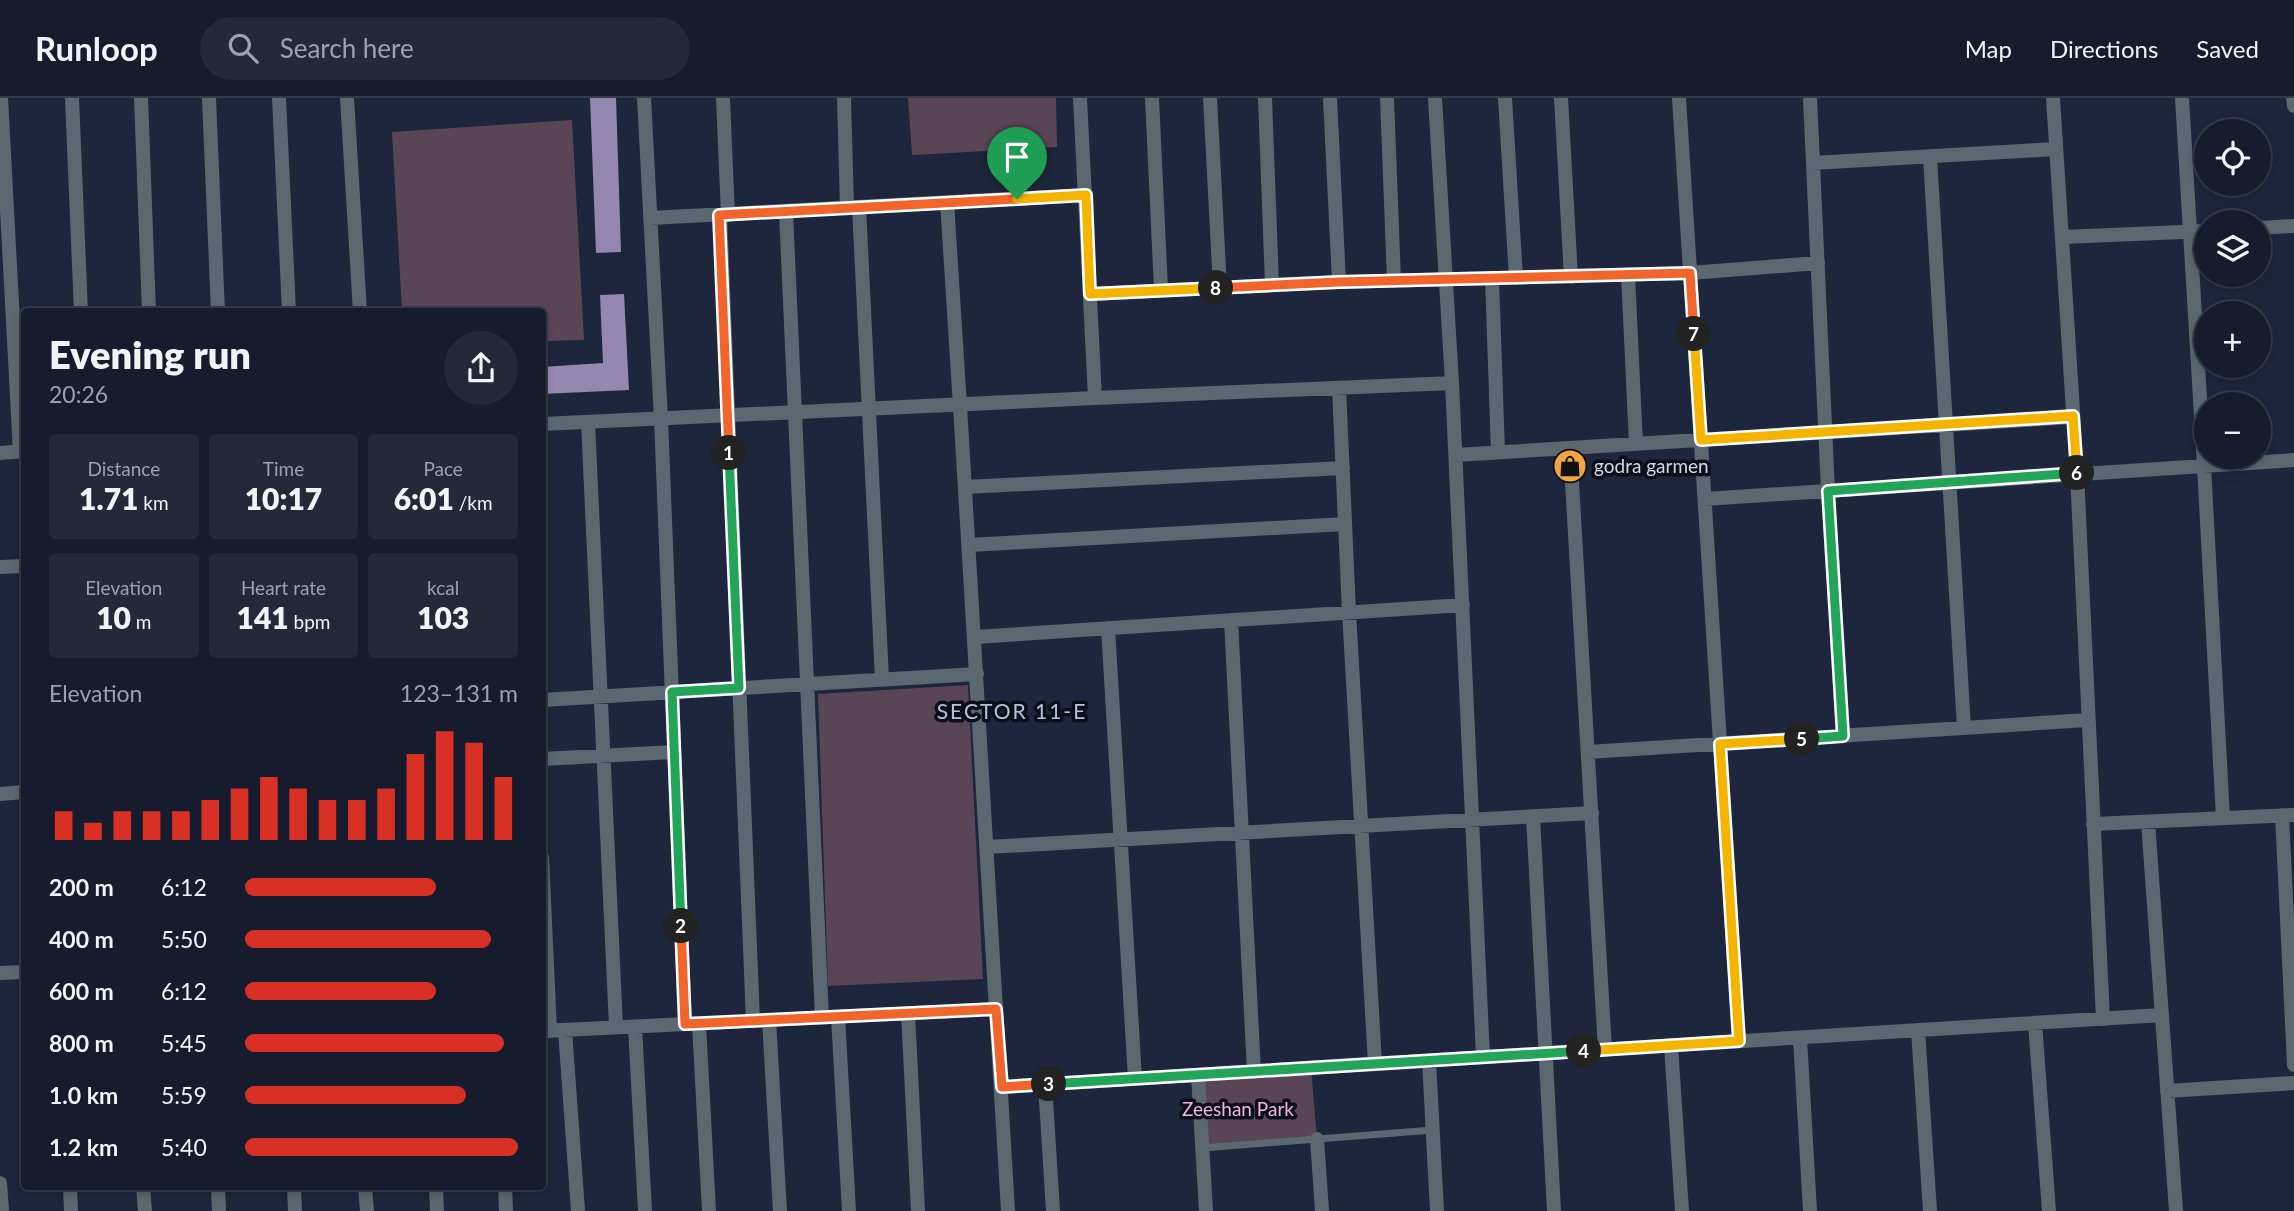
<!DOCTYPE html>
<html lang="en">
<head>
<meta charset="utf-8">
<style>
	:root { --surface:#161c2d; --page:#232939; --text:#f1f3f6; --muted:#9ea1aa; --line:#353a49; --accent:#d93025 }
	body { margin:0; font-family:Lato,sans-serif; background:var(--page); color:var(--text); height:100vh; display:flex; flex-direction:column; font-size:26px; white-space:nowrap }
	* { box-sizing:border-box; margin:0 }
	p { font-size:23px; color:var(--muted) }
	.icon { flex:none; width:38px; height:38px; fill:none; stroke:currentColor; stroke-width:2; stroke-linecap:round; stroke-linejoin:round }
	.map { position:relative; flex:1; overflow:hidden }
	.panel { position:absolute; left:21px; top:210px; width:525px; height:882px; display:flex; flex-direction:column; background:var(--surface); border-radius:7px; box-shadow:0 4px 10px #0003,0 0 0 2px var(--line) }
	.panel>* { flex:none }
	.controls { position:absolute; left:2194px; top:21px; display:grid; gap:14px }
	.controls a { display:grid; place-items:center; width:77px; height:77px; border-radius:50%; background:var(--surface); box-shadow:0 4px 10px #0003,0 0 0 2px var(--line); font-size:35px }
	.pin { position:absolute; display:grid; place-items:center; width:60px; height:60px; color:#fff; margin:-72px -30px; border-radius:50% 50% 50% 0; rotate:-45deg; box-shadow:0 0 7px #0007 }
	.pin .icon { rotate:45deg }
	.km { position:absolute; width:35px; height:35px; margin:-18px; border-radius:50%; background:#222; color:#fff; font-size:19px; line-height:35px; text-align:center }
	.round { display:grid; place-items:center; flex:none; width:74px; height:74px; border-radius:37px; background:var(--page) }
	.summary { display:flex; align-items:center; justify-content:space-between; height:119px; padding:0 28px }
	h1 { font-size:38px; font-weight:800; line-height:52px }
	.stats { display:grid; grid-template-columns:repeat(3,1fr); gap:10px; height:119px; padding:7px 28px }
	.stats div { display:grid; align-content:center; border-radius:7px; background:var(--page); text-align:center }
	.stats b { font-size:30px; font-weight:800 }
	.stats small { font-size:19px; font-weight:400 }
	.stats p { font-size:19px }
	.chart { height:196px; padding:14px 28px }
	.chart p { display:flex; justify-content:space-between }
	.chart svg { width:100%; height:126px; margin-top:7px; stroke:var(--accent); stroke-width:6 }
	ul { padding:0 28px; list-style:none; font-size:23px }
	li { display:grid; grid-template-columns:112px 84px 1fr; align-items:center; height:52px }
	li i { height:18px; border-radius:9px; background:var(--accent) }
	header { display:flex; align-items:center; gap:42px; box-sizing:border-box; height:98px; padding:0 35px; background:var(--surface); border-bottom:2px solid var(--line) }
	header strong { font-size:33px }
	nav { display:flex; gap:38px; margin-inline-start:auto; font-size:24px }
	.search { width:490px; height:63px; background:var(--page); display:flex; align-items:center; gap:18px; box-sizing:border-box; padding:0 24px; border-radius:38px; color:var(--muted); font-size:26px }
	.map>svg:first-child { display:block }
	.green { fill:#5a4556 }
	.building { fill:#9487b0 }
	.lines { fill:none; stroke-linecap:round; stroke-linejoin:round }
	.service { stroke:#5b6870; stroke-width:7 }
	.minor { stroke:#5b6870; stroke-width:14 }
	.tertiary { stroke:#5b6870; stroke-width:14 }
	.split-1-casing { stroke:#fff; stroke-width:14 }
	.split-2-casing { stroke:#fff; stroke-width:14 }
	.split-3-casing { stroke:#fff; stroke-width:14 }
	.split-4-casing { stroke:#fff; stroke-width:14 }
	.split-5-casing { stroke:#fff; stroke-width:14 }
	.split-6-casing { stroke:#fff; stroke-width:14 }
	.split-7-casing { stroke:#fff; stroke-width:14 }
	.split-8-casing { stroke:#fff; stroke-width:14 }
	.split-9-casing { stroke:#fff; stroke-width:14 }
	.split-1 { stroke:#f0652b; stroke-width:9 }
	.split-2 { stroke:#22a559; stroke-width:9 }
	.split-3 { stroke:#f0652b; stroke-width:9 }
	.split-4 { stroke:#22a559; stroke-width:9 }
	.split-5 { stroke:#f5b400; stroke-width:9 }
	.split-6 { stroke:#22a559; stroke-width:9 }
	.split-7 { stroke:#f5b400; stroke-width:9 }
	.split-8 { stroke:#f0652b; stroke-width:9 }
	.split-9 { stroke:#f5b400; stroke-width:9 }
	.labels { text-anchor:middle; stroke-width:7; stroke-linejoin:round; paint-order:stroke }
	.poi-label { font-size:19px; fill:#d1d7e7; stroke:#0b0f19; text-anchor:start }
	.park-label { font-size:19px; fill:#efb4e5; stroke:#0b0f19 }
	.neighbourhood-label { font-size:21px; letter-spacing:2px; fill:#b5c2e0; stroke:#0b0f19 }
</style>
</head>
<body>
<header>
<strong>Runloop</strong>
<div class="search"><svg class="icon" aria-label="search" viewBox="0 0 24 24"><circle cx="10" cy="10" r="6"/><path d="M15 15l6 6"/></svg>Search here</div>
<nav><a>Map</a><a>Directions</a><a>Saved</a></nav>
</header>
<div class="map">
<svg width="2294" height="1113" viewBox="0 0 2294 1113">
	<rect width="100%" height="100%" fill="#1d263c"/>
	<path class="green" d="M 908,0 L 1056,0 L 1057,49 L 912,57 Z
		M 572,22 L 584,242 L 543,243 L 542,214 L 402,213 L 392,34 Z
		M 968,587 L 983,881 L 828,888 L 818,596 Z
		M 1311,970 L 1317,1041 L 1202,1050 L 1198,977 Z"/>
	<path class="building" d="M 590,0 L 616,0 L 621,154 L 596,155 Z
		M 624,196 L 629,292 L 542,296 L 542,269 L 603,265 L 600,197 Z"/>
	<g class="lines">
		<path class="service" d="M 1203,1050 L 1433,1032"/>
		<path class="minor" d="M 1,0 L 20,354
			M 72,0 L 81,214
			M 141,0 L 149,214
			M 209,0 L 218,214
			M 279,0 L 289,214
			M 347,0 L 360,214
			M 644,0 L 661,321 L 685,926
			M 723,0 L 728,117
			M 844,0 L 847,110
			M 1152,0 L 1161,191
			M 1210,0 L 1220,190
			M 1265,0 L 1272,187
			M 1330,0 L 1339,184
			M 1387,0 L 1394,183
			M 1435,0 L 1452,285 L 1483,959
			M 1505,0 L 1516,180
			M 1561,0 L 1571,179
			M 1679,0 L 1739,943
			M 1810,0 L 1828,393 L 1843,638
			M 2053,0 L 2077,376 L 2103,921
			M 2182,0 L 2204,368 L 2223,720
			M 2293,0 L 2294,8
			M 1930,59 L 1964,630
			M 1813,65 L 2056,51
			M 947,104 L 960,308
			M 859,109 L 882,581
			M 786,114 L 822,920
			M 720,117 L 753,923
			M 650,120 L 1086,97
			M 2259,130 L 2294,128
			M 2062,139 L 2207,133
			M 1628,177 L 1636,346
			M 1492,180 L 1498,354
			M 1090,196 L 1339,184 L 1690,175 L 1818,165
			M 1339,290 L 1349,514 L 1375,966
			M 1095,300 L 1452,285
			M 588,324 L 616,929
			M 1570,350 L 1605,952
			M 1456,357 L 2073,319
			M 965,389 L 1343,370
			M 1705,401 L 2294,362
			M 969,447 L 1345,426
			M 0,469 L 24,468
			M 1231,522 L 1254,974
			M 1108,530 L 1135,981
			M 975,539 L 1463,507
			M 542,602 L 977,576
			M 1588,654 L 2087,622
			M 542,661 L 674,654
			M 0,696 L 24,694
			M 2282,717 L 2294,967
			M 1533,718 L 1554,1113
			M 2148,724 L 2176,1113
			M 2093,726 L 2294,717
			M 987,749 L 1592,715
			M 542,759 L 550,933
			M 0,875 L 24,874
			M 908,915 L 918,1113
			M 838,919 L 849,1113
			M 769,922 L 780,1113
			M 2035,925 L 2049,1113
			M 699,926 L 709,1113
			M 635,929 L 645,1113
			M 565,932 L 578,1113
			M 1918,932 L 1930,1113
			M 542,933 L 996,911
			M 1800,940 L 1810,1113
			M 1671,948 L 1682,1113
			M 1429,963 L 1437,1113
			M 1198,977 L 1206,1113
			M 1045,986 L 1053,1113
			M 1002,989 L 2162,917
			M 2167,993 L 2294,985
			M 1317,1041 L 1322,1113
			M 0,1085 L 2,1113
			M 70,1088 L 71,1113
			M 143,1088 L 145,1113
			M 218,1088 L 219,1113
			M 294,1088 L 295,1113
			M 365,1088 L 367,1113
			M 436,1088 L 437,1113
			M 505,1088 L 506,1113"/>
		<path class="tertiary" d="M 960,308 L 1008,1113
			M 542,326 L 1095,300 L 1080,0
			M 0,355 L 24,353"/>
	</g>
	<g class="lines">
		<defs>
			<path id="split-1" d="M 729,355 L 719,117 L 1017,101"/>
			<path id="split-2" d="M 681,828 L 672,594 L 739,590 L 729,355"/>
			<path id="split-3" d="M 681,828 L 685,926 L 996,911 L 1002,989 L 1049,986"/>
			<path id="split-4" d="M 1049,986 L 1584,953"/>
			<path id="split-5" d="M 1584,953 L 1739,943 L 1720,646 L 1802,641"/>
			<path id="split-6" d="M 1802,641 L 1843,638 L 1828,393 L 2077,375"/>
			<path id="split-7" d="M 1694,236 L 1701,342 L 2073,318 L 2077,375"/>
			<path id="split-8" d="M 1216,190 L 1339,184 L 1690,175 L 1694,236"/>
			<path id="split-9" d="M 1017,101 L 1086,97 L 1090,196 L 1216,190"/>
		</defs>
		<use href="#split-1" class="split-1-casing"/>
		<use href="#split-2" class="split-2-casing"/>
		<use href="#split-3" class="split-3-casing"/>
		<use href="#split-4" class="split-4-casing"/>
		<use href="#split-5" class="split-5-casing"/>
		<use href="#split-6" class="split-6-casing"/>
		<use href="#split-7" class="split-7-casing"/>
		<use href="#split-8" class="split-8-casing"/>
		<use href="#split-9" class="split-9-casing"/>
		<use href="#split-1" class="split-1"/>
		<use href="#split-2" class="split-2"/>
		<use href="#split-3" class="split-3"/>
		<use href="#split-4" class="split-4"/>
		<use href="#split-5" class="split-5"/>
		<use href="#split-6" class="split-6"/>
		<use href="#split-7" class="split-7"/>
		<use href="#split-8" class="split-8"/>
		<use href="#split-9" class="split-9"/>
	</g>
	<defs>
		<symbol id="shop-disc" viewBox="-11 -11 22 22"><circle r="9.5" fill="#f1a63f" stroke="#0b0f19"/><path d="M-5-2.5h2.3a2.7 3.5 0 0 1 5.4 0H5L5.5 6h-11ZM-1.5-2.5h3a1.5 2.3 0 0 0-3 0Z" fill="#111"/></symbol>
	</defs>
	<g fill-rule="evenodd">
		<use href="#shop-disc" x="1551" y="349" width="38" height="38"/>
	</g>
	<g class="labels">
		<g class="poi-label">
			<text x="1594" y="375">godra garmen</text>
		</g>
		<g class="park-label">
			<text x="1238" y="1018">Zeeshan Park</text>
		</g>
		<g class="neighbourhood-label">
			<text x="1012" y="621">SECTOR 11-E</text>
		</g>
	</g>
</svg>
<div class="controls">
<a><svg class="icon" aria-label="locate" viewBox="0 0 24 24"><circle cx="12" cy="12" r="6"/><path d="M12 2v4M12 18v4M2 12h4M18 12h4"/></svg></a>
<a><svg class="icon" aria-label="layers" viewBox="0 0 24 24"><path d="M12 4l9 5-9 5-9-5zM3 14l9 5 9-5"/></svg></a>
<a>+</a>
<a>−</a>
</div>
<div class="pin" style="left:1017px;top:101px;background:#1e9e55"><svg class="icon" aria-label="arrive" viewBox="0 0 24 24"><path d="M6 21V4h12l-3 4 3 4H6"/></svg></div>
<b class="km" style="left:729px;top:355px">1</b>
<b class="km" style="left:681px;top:828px">2</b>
<b class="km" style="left:1049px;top:986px">3</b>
<b class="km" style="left:1584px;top:953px">4</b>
<b class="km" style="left:1802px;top:641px">5</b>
<b class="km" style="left:2077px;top:375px">6</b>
<b class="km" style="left:1694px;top:236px">7</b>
<b class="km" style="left:1216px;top:190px">8</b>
<section class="panel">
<div class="summary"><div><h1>Evening run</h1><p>20:26</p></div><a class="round"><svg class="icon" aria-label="share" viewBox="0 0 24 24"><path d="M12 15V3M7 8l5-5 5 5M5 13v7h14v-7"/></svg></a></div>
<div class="stats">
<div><p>Distance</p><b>1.71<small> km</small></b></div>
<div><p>Time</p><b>10:17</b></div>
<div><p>Pace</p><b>6:01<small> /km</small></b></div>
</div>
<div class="stats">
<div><p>Elevation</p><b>10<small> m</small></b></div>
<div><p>Heart rate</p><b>141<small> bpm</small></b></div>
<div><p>kcal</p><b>103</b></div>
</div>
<div class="chart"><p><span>Elevation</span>123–131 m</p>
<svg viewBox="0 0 160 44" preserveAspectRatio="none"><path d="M5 44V34M15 44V38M25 44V34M35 44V34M45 44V34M55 44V30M65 44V26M75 44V22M85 44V26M95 44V30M105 44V30M115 44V26M125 44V14M135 44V6M145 44V10M155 44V22"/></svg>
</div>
<ul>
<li><b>200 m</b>6:12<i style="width:70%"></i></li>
<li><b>400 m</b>5:50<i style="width:90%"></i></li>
<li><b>600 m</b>6:12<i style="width:70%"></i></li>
<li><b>800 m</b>5:45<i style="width:95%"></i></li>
<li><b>1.0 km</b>5:59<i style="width:81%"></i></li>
<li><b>1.2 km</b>5:40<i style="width:100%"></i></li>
</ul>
</section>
</div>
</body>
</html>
